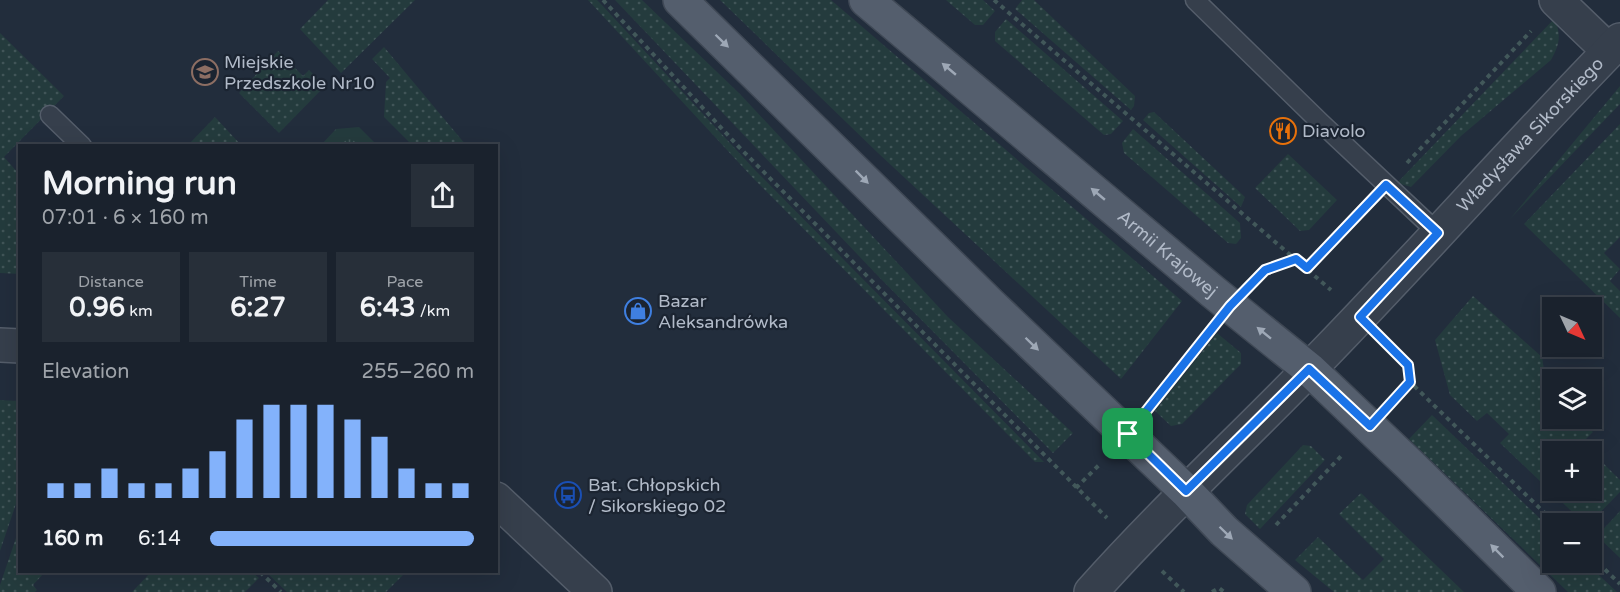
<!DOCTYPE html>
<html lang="en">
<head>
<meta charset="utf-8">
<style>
	:root { --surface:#1a222d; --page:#272f39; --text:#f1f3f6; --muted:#9fa4aa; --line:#383f49; --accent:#83b2fb }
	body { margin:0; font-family:"Varela Round",sans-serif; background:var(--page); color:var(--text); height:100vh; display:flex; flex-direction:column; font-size:22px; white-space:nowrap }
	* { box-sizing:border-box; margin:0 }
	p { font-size:20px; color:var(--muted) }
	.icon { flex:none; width:33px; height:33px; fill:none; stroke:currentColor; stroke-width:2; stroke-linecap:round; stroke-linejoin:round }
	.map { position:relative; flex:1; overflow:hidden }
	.side { position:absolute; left:18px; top:144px; width:480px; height:429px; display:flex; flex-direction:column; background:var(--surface); border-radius:0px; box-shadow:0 6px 24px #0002,0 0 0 2px var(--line) }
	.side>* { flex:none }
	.needle { width:39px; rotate:134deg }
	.fabs { position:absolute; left:1542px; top:297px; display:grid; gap:12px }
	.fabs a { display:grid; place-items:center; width:60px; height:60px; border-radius:0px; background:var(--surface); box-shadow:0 6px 24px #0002,0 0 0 2px var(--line); font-size:30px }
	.pin { position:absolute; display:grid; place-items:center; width:51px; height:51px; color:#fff; margin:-26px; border-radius:12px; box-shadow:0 3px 9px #0006 }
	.round { display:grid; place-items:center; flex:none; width:63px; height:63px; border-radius:0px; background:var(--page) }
	.headline { display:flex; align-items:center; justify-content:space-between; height:102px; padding:0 24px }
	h1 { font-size:33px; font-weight:800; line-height:45px }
	.stats { display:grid; grid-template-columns:repeat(3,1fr); gap:9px; height:102px; padding:6px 24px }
	.stats div { display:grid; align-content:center; border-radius:0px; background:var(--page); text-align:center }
	.stats b { font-size:26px; font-weight:800 }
	.stats small { font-size:16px; font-weight:400 }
	.stats p { font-size:16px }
	.chart { height:168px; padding:12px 24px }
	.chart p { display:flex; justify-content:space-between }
	.chart svg { width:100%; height:108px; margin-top:6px; stroke:var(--accent); stroke-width:6 }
	ul { padding:0 24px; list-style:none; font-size:20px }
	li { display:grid; grid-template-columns:96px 72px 1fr; align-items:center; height:45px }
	li i { height:15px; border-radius:8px; background:var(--accent) }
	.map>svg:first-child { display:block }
	.grass { fill:url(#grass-dots) }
	.park { fill:url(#park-tufts) }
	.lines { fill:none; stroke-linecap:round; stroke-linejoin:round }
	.service-casing { stroke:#545d6a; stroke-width:21 }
	.minor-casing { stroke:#545d6a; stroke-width:36 }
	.primary-casing { stroke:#3f4855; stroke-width:36 }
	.path { stroke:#42585a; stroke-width:4; stroke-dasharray:4.5 4.5; stroke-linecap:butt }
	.service { stroke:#363f4c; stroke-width:18 }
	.minor { stroke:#363f4c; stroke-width:33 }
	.primary { stroke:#545e6d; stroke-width:33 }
	.oneway { fill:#9ea8b6 }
	.route-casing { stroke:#fff; stroke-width:12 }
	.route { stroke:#1a73e8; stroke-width:8 }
	.labels { text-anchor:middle; stroke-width:4.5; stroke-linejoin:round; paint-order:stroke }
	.poi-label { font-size:18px; fill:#b1bac8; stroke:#1b2431; text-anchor:start }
	.street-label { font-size:18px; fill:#b1bac8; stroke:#1b2431 }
</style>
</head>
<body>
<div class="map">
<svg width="1620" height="592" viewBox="0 0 1620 592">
	<defs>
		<pattern id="grass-dots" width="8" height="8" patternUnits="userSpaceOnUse" patternTransform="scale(1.5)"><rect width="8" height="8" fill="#243b3d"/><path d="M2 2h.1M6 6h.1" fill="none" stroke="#415558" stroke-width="1.8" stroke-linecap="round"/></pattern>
		<pattern id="park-tufts" width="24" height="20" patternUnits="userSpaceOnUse" patternTransform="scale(1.5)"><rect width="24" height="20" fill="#243b3d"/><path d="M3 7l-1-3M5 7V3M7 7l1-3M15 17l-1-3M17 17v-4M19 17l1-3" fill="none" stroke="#415558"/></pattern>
	</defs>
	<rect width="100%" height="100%" fill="#222d3c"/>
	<path class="grass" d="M 328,0 L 415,0 L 341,73 L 300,29 Z
		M 588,0 L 597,0 L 601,4 L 755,170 L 1044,462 L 1035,462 L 752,177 Z
		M 615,0 L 642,0 L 740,94 L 948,317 L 1073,433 L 1053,453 L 878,276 Z
		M 720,0 L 831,0 L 1182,301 L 1121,379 L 878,153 Z
		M 946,0 L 983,0 L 995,11 L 983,25 L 975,25 Z
		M 1022,0 L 1034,0 L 1135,96 L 1134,106 L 1131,110 L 1015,9 Z
		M 1555,18 C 1561,37 1560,43 1551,60 L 1461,136 L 1411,187 L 1397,183 Z
		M 1006,19 L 1123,121 L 1111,134 L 1104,135 L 995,41 L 995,32 Z
		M 0,33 L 64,96 L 4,157 L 19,174 L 20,274 L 0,273 Z
		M 384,47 L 466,145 L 412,145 L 384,117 L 386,82 L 390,78 L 372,59 Z
		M 278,51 L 303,76 L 309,70 L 325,86 L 279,133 L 239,93 Z
		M 1620,86 L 1620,104 L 1510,219 Z
		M 1154,112 L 1245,197 L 1241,207 L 1143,120 L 1149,113 Z
		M 215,117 L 241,145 L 188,145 Z
		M 1620,124 L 1620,237 L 1604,253 L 1620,269 L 1610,281 L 1620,291 L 1620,318 L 1524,224 Z
		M 1133,129 L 1240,223 L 1241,238 L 1236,244 L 1228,243 L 1124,153 L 1122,143 Z
		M 1288,154 L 1337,200 L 1309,230 L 1300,231 L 1255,188 Z
		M 1473,296 L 1542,357 L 1547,389 L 1552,394 L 1552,418 L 1579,419 L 1593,432 L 1574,451 L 1552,452 L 1552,473 L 1542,483 L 1500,443 L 1509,434 L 1487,413 L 1477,421 L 1450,395 L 1435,340 Z
		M 1217,333 L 1241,353 L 1241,364 L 1182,424 L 1171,426 L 1155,411 Z
		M 0,400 L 19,401 L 19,495 L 0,551 Z
		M 1432,415 L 1552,530 L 1552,562 L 1586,563 L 1617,592 L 1568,592 L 1409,439 Z
		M 1303,445 L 1311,446 L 1325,460 L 1260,529 L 1245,514 L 1247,505 Z
		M 1592,452 L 1620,480 L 1620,492 L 1590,523 L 1584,523 L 1549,490 L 1552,486 L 1552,490 L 1592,490 Z
		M 1361,493 L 1464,592 L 1334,592 L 1295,560 L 1318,537 L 1363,580 L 1384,559 L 1339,514 Z
		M 1620,511 L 1620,558 L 1597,536 Z
		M 19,529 L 20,572 L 45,572 L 33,585 L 37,590 L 35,592 L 0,592 L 0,585 Z
		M 151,572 L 252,572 L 259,578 L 245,592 L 132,592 Z
		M 266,572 L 406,572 L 386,592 L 287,592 Z"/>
	<path class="park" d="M 359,127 L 377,145 L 321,145 L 336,129 Z"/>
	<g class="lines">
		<defs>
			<path id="service" d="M 1195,0 L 1320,122 L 1438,233
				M 50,115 L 82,146"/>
			<g id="minor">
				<path d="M 1556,0 L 1609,51"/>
				<path d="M 0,345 L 20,346"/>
				<path d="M 496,499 L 595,592"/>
				<path id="s1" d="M 1091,592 C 1165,509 1248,433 1325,353 C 1425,250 1520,142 1620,40"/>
			</g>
			<g id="primary">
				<path d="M 680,0 L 990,304 L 1186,491 L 1224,531 L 1294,592"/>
				<path id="s2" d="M 866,0 L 1212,291 L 1309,369 L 1410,465 L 1539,592"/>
			</g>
		</defs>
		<use href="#service" class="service-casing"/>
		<use href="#minor" class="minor-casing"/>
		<use href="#primary" class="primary-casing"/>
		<path class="path" d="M 603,0 L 738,146 L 1107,518
			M 994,0 L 1331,290
			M 1407,163 L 1531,31
			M 1307,269 L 1365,208
			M 1256,279 L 1265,270 L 1296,259
			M 1386,343 L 1408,365 L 1410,382 L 1556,524
			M 1395,398 L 1410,382
			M 1151,405 L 1206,336
			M 1076,488 L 1101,463
			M 1276,525 L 1343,454
			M 1592,557 L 1620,584
			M 1162,571 L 1184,592
			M 260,572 L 281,592
			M 1212,592 L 1219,588 L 1224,592"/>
		<use href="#service" class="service"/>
		<use href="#minor" class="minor"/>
		<use href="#primary" class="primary"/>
	</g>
	<defs><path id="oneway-solid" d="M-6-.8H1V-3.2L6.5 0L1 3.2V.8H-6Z" transform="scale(1.5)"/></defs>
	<g class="oneway">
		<use href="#oneway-solid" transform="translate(722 41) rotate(44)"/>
		<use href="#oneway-solid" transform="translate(949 69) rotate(-140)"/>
		<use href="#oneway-solid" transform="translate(862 177) rotate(45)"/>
		<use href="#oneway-solid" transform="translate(1098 194) rotate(-140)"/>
		<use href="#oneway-solid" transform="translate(1264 333) rotate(-141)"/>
		<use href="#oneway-solid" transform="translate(1032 344) rotate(44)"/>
		<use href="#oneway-solid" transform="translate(1226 533) rotate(44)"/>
		<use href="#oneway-solid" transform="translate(1497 551) rotate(-135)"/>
	</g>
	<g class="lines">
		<defs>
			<path id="route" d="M 1386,185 L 1438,233 L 1360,317 L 1408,365 L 1410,382 L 1370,426 L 1309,369 L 1186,491 L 1128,434 L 1230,306 L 1265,270 L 1296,259 L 1307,268 Z"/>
		</defs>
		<use href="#route" class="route-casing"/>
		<use href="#route" class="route"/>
	</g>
	<defs>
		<symbol id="school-ring" viewBox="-11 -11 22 22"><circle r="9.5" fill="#1b2431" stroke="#8d6e63" stroke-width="1.5"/><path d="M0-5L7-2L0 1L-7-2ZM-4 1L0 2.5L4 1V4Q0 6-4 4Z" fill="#8d6e63"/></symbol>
		<symbol id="restaurant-ring" viewBox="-11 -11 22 22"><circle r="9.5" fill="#1b2431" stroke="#e8710a" stroke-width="1.5"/><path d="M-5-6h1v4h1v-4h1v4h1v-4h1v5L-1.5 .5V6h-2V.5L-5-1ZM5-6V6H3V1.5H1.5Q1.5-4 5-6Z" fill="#e8710a"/></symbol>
		<symbol id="shop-ring" viewBox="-11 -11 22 22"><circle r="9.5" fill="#1b2431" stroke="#3f7fe0" stroke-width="1.5"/><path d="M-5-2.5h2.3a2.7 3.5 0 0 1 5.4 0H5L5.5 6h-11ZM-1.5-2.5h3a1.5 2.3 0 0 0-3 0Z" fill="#3f7fe0"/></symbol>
		<symbol id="bus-ring" viewBox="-11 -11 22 22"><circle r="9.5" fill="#1b2431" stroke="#1a4fb4" stroke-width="1.5"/><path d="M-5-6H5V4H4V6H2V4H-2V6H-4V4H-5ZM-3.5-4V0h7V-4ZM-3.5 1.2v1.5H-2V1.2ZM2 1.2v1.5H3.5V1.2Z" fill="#1a4fb4"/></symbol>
	</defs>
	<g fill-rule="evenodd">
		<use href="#school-ring" x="190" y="57" width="30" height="30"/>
		<use href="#restaurant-ring" x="1268" y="116" width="30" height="30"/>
		<use href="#shop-ring" x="623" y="296" width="30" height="30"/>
		<use href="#bus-ring" x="553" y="480" width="30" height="30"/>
	</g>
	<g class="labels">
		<g class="poi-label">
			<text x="224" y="68">Miejskie<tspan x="224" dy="21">Przedszkole Nr10</tspan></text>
			<text x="1302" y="137">Diavolo</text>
			<text x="658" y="307">Bazar<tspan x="658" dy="21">Aleksandrówka</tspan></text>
			<text x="588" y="491">Bat. Chłopskich<tspan x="588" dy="21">/ Sikorskiego 02</tspan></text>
		</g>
		<g class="street-label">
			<text dy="6" stroke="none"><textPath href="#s1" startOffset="634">Władysława Sikorskiego</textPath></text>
			<text dy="6" stroke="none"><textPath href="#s2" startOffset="394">Armii Krajowej</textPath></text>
		</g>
	</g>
</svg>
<div class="fabs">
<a><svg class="needle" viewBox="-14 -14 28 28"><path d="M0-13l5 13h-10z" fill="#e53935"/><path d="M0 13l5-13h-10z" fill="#9fa4aa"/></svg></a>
<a><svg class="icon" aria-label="layers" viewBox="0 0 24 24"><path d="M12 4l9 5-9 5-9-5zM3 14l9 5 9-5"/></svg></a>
<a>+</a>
<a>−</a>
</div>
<div class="pin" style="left:1128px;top:434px;background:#1e9e55"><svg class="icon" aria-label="arrive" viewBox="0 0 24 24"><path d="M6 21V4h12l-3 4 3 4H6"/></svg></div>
<section class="side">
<div class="headline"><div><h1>Morning run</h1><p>07:01 · 6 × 160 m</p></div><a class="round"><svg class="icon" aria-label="share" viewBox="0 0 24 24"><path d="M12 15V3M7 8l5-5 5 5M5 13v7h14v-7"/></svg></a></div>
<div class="stats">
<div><p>Distance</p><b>0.96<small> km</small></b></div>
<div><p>Time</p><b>6:27</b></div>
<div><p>Pace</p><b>6:43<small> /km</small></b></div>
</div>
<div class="chart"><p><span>Elevation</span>255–260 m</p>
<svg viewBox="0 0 160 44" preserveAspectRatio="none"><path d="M5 44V38M15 44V38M25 44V32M35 44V38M45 44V38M55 44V32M65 44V25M75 44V12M85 44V6M95 44V6M105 44V6M115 44V12M125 44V19M135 44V32M145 44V38M155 44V38"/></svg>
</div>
<ul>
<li><b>160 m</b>6:14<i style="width:100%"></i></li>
</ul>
</section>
</div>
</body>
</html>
